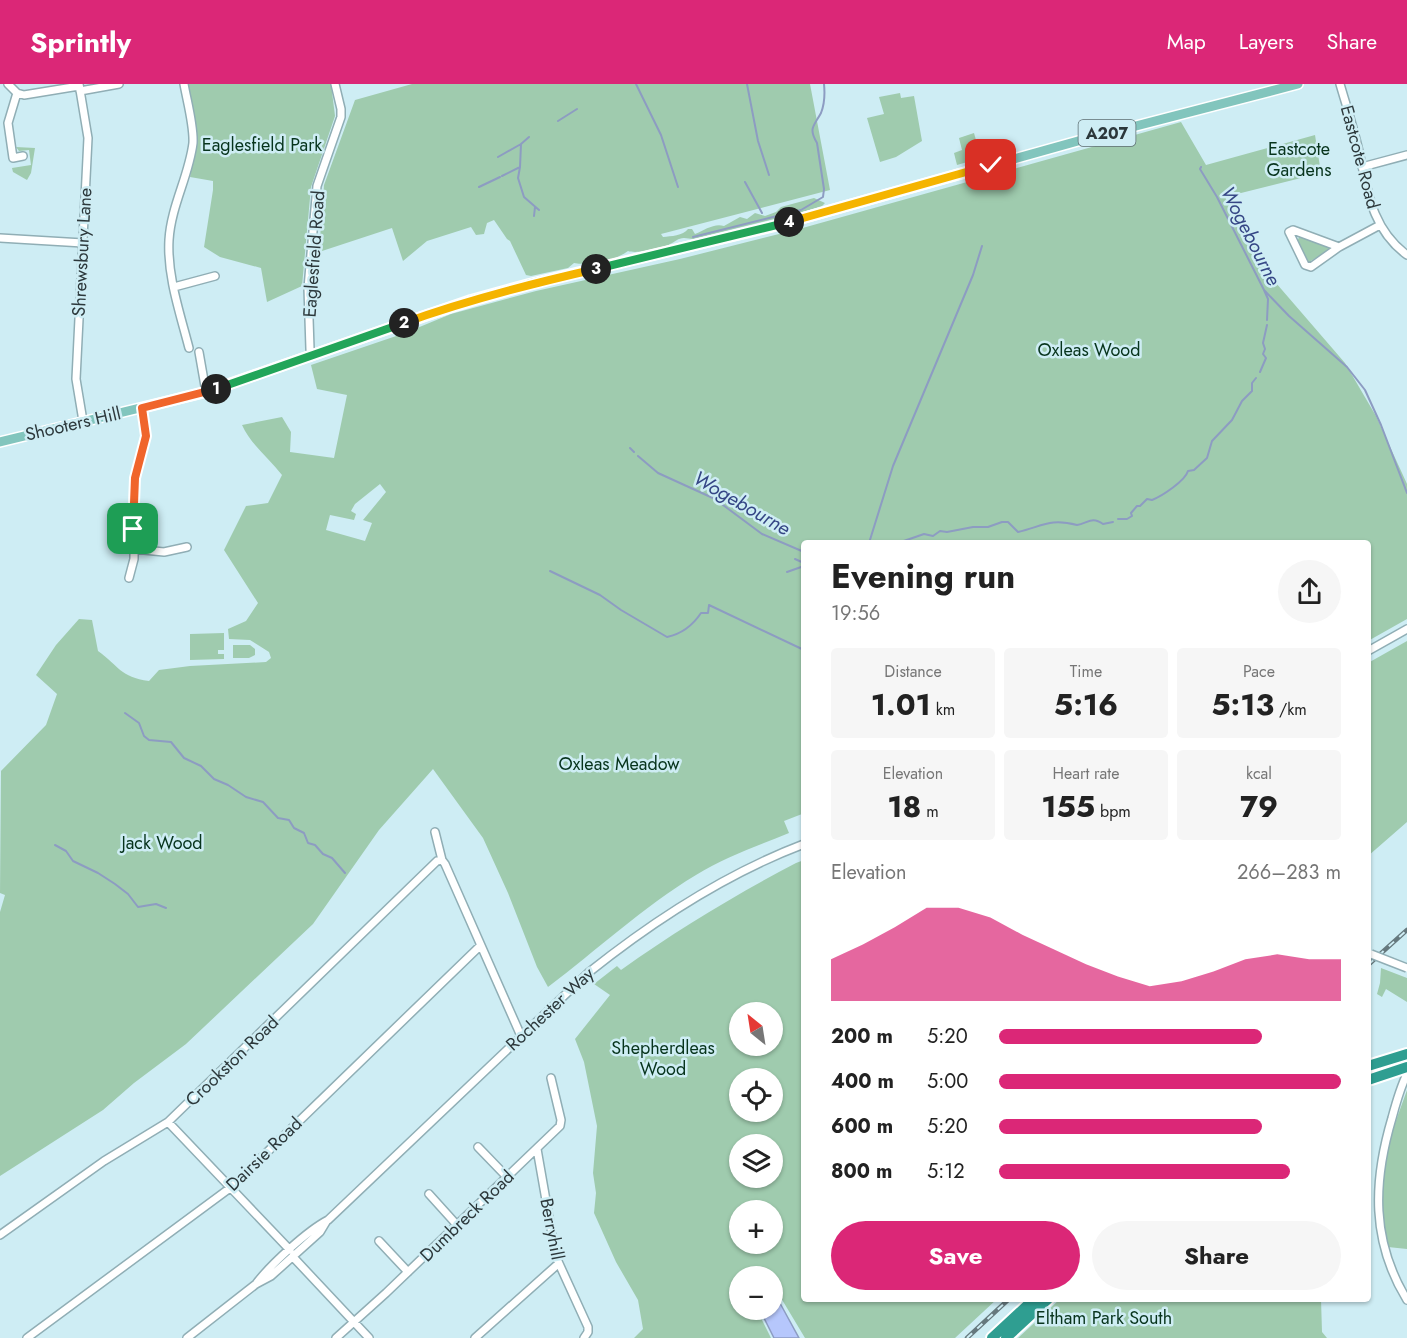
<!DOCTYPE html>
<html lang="en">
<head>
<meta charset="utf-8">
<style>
	:root { --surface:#fff; --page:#f6f6f6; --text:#222; --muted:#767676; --accent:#db2777 }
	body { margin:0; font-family:Jost,sans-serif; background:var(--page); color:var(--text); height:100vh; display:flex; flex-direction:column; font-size:22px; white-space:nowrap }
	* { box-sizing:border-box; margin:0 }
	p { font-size:20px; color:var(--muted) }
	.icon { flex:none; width:33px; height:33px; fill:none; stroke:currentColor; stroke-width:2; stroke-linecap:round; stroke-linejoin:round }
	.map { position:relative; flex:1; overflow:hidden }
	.details { position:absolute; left:801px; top:456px; width:570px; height:762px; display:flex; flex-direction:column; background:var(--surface); border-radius:6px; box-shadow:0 2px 4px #0004 }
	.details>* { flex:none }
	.needle { width:39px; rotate:330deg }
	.buttons { position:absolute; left:729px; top:918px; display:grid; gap:12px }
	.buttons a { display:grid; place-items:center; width:54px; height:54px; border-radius:50%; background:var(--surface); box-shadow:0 2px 4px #0004; font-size:30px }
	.pin { position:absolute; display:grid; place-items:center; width:51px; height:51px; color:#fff; margin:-26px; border-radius:12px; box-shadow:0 3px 9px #0006 }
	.km { position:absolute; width:30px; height:30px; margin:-15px; border-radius:50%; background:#222; color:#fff; font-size:16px; line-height:30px; text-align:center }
	.round { display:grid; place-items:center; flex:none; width:63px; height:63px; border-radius:32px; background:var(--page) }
	.head { display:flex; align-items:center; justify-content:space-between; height:102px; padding:0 30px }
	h1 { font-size:33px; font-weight:700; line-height:45px }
	.figures { display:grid; grid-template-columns:repeat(3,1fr); gap:9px; height:102px; padding:6px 30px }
	.figures div { display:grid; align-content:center; border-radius:6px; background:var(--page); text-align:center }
	.figures b { font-size:30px; font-weight:700 }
	.figures small { font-size:16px; font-weight:400 }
	.figures p { font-size:16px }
	.chart { height:168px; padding:12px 30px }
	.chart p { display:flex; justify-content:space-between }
	.chart svg { width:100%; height:108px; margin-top:6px; fill:var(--accent); opacity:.7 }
	.button { display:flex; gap:12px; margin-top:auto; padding:12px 30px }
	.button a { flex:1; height:69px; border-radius:36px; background:var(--accent); color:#fff; font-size:24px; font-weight:700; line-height:69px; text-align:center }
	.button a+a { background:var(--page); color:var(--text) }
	ul { padding:0 30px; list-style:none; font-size:20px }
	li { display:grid; grid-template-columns:96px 72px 1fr; align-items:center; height:45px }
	li i { height:15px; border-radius:8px; background:var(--accent) }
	header { display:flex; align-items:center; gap:36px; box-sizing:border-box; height:84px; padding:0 30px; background:var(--accent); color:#fff }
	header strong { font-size:28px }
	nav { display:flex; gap:33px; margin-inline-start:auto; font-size:21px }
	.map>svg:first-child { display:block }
	.green { fill:#9fcbae; fill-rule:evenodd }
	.water { fill:#b6c7fc; stroke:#8d9cc2; stroke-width:1.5 }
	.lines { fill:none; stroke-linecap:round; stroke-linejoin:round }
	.stream { stroke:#8d9cc2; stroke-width:2 }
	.minor-casing { stroke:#90aeb5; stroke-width:10 }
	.major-casing { stroke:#fff; stroke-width:12 }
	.highway-casing { stroke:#fff; stroke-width:14 }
	.minor { stroke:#fff; stroke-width:7 }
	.major { stroke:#82c5bd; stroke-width:9 }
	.highway { stroke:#2f9e91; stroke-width:10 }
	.rail-casing { stroke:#66797e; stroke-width:4.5 }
	.rail { stroke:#ceedf4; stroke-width:2; stroke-dasharray:7; stroke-linecap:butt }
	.minor-bridge-casing { stroke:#90aeb5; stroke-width:10; stroke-linecap:butt }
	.minor-bridge { stroke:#fff; stroke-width:7 }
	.split-1-casing { stroke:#fff; stroke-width:12 }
	.split-2-casing { stroke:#fff; stroke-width:12 }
	.split-3-casing { stroke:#fff; stroke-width:12 }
	.split-4-casing { stroke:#fff; stroke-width:12 }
	.split-5-casing { stroke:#fff; stroke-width:12 }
	.split-1 { stroke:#f0652b; stroke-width:8 }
	.split-2 { stroke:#22a559; stroke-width:8 }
	.split-3 { stroke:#f5b400; stroke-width:8 }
	.split-4 { stroke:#22a559; stroke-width:8 }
	.split-5 { stroke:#f5b400; stroke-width:8 }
	.labels { text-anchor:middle; stroke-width:5; stroke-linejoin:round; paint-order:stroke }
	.shield { fill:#ceedf4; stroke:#5d6e72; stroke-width:1.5 }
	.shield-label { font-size:16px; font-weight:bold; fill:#2c383b }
	.park-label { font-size:18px; fill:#07341c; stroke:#ceedf4 }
	.street-label { font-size:18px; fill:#2c383b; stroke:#ceedf4 }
	.water-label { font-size:20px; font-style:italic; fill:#354685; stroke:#ceedf4 }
</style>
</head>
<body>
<header>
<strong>Sprintly</strong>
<nav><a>Map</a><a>Layers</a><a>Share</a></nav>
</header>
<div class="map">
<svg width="1407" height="1254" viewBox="0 0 1407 1254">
	<rect width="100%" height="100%" fill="#ceedf4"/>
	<path class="green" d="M 187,0 L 331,0 L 335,32 L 311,103 L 302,202 L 267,218 L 261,184 L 220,173 L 204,163 L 213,106 L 213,97 L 190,93 L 196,58 Z
		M 412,0 L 810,0 L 830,106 L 661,150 L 663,153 C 671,152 683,152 688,145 L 692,145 L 695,150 C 705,146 714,139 724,142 L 740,133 L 747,135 L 755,129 L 765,132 L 776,128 L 781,123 L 814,114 L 825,119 L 822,122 L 806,127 L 693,155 C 690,155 687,154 684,154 C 678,154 675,158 670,160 C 663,165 636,170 628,167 C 614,177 590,182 574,179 L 568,184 L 531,192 L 526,191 L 510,157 L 507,155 L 494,136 L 487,139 L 484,150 L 476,151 L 471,143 L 427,157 L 403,177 L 392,144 L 319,168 L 324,101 L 355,16 Z
		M 900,9 L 901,14 L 914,12 L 922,57 L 896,73 L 880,78 L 867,34 L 884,30 L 879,13 Z
		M 1181,38 L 1206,81 L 1315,51 L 1321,89 L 1225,113 L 1276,199 L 1345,279 L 1376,332 L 1407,400 L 1407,535 L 1368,557 L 1368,459 L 804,459 L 804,734 L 802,730 L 784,737 L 789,749 C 757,762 725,773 696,791 C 643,823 597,866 548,903 L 537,883 L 508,809 L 483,754 L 433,685 L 379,746 L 313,840 L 186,960 L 134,999 L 103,1026 L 0,1092 L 0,828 L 5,811 L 0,809 L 1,687 L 46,641 L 57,610 L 36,591 L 56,561 L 79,535 L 92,536 L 98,567 C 119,582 120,593 149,597 L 159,586 L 190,582 L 266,578 L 271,574 L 269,568 L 250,556 L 229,555 L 228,545 L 246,537 L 258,519 L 224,466 L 246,422 L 268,419 L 282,391 C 269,374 251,361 242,341 L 282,333 L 291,348 L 290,368 L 334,374 L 347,311 L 317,305 L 311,281 L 405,249 L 451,230 L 536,207 L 680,175 L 799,145 ZM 380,400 L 386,408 L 363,436 L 372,439 L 365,457 L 326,446 L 330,431 L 354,436 L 356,430 L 351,427 L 355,420 Z
		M 974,49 L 981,74 L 957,81 L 954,69 L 962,66 L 959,54 Z
		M 16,63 L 35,64 L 31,89 L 27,96 L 13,88 L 12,84 L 31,81 L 29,66 L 19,67 Z
		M 1299,153 L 1302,153 L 1333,164 L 1309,178 L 1305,176 L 1297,158 Z
		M 224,549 L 224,566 L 218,566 L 218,570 L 224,570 L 224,575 L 190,576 L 190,550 Z
		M 1407,557 L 1407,738 L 1368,772 L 1368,579 Z
		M 233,561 L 250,561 L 255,565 L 255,571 L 249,574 L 233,574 Z
		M 804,776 L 804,1215 L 997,1215 L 955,1254 L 805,1254 L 775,1204 L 773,1205 L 772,1192 L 740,1192 L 740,1226 L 757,1226 L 771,1254 L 634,1254 L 643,1245 L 638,1216 L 616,1178 L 594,1129 L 596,1109 L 593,1089 L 597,1042 L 584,978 L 575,955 L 610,911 L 594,900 L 617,882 L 621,886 C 677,846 735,811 796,779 ZM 740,928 L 772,928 L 772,962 L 740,962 ZM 740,994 L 772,994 L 772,1028 L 740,1028 ZM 740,1060 L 772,1060 L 772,1094 L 740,1094 ZM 740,1126 L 772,1126 L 772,1160 L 740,1160 Z
		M 1381,884 L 1407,894 L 1407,918 L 1386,905 L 1382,913 L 1377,910 L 1380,899 Z
		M 1407,1006 L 1407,1165 L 1388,1163 C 1385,1152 1382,1141 1381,1130 C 1375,1087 1393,1046 1407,1006 Z
		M 1060,1215 L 1321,1215 L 1322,1248 L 1327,1254 L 1018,1254 Z"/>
	<path class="water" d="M 775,1210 L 799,1254 L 774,1254 L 760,1226 L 772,1226 L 773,1211 Z"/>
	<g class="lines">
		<path class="stream" d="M 636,0 L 661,51 L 678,103
			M 747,0 L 758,57 L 769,91
			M 558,37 L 577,25
			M 498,73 L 521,60 L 529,53
			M 520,83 L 518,94 L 524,113 L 539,126
			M 1201,83 L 1200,85 L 1217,113 L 1264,206 L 1268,215 L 1267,236
			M 502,92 L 520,83 L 521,60
			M 745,98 L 762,129
			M 479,103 L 500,93
			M 534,132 L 535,123
			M 693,153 L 801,126 L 823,113 L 824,105 L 817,59 C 808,44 814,42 821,29 C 825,19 825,10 824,0
			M 1264,206 L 1289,232 L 1347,283 L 1365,306 L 1381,341 L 1407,409
			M 1260,288 L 1266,274 L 1263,270 L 1265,265 L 1263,259 L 1267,241
			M 630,364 L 634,368
			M 638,372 L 658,389 L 715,415 L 762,450 L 804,468
			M 1118,435 L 1127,435 L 1132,432 L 1131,429 L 1137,422 L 1140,422 L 1147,415 L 1152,416 C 1162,412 1185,397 1188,387 L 1194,386 L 1207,374 L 1212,357 L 1232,336 L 1242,317 L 1252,307 L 1252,299 L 1256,294
			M 869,459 L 893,382 L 973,191 L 982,162
			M 898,459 L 924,450 L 933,452 L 940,447 L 947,448 L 973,443 L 988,443 L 1002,438 L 1008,438 L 1018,448 C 1043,442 1050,434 1077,441 C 1088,439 1092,432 1103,440 L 1113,438
			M 795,475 L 804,479
			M 550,487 L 600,511 L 621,526 L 667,553 C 681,550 693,541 701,529 L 708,529 L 709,521 L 804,566
			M 787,488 L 804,482
			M 125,629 L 139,639 L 144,652 L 149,656 L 171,658 L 184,674 L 201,682 L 214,695 L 228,701 L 246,713 L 263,718 L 278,734 L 289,736 L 294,744 L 304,749 L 308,759 L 315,761 L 323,770 L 332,774 L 345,789
			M 55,761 L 66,767 L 73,777 L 98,789 L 115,800 L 128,810 L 138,823 L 156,820 L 166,824"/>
		<defs>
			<path id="minor" d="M 8,0 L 17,9 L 24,11 L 79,2
				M 79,0 L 88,54 L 76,295 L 83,337
				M 184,0 C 187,17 194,42 193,59 C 189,92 171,122 169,156 C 167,192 180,229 189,264
				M 1340,0 C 1347,24 1355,48 1360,72 C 1368,110 1373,146 1407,171
				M 80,7 L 119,0
				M 17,9 L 8,39 L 13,74 L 23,72
				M 1362,83 L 1407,71
				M 0,154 L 83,159
				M 1339,163 L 1293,146 L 1289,148 L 1305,181 L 1311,183 L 1339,163 L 1380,141
				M 174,203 L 215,192
				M 199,268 L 206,308
				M 312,272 L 310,265 L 308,204 L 317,102 L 341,33 L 341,25 L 335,0
				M 134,465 L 164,468 L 187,463
				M 129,494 L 134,475 L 135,394 L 146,352 L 142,324
				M 1368,567 L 1407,545
				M 435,748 L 442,776
				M 1407,990 C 1400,1004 1396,1019 1392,1034 C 1373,1098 1371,1157 1407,1216
				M 168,1038 L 290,1166
				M 478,1063 L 507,1093
				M 537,1065 L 556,1173 L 588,1243 L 588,1248 L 584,1254
				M 429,1110 L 457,1141
				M 0,1151 L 104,1077 L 168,1038 L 437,777 L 442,776 L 445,780 L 521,952
				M 379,1157 L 408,1188
				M 293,1173 L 369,1254
				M 256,1200 C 270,1181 307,1147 328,1136 L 588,889 C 653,837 725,790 804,760
				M 27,1254 L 230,1104 L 480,862
				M 187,1254 L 256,1200 L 271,1192 L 320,1148 L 326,1138
				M 336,1254 L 386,1209 L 560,1042 L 561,1036 L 551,994
				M 475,1254 L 558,1180"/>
			<path id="major" d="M 0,358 L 206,308 L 471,216 L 529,200 L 771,143 L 1078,57 L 1298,0"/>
			<path id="highway" d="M 1368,982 L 1407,970
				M 1368,996 L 1407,983
				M 992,1254 L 1034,1215
				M 1006,1254 L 1048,1215"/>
		</defs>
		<use href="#minor" class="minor-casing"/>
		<use href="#major" class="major-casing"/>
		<use href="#highway" class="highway-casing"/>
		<use href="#minor" class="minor"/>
		<use href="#major" class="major"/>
		<use href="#highway" class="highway"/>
		<defs>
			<path id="rail" d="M 1368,881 L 1407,846
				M 967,1254 L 1009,1215"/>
		</defs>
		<use href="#rail" class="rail-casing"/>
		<use href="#rail" class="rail"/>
		<defs>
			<path id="minor-bridge" d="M 1371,870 L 1407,884"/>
		</defs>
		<use href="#minor-bridge" class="minor-bridge-casing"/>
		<use href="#minor-bridge" class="minor-bridge"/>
	</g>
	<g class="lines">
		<defs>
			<path id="split-1" d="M 133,445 L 135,394 L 146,352 L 142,324 L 216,305"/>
			<path id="split-2" d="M 216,305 L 404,239"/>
			<path id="split-3" d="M 404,239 C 467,216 530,200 596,185"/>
			<path id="split-4" d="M 596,185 L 789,138"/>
			<path id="split-5" d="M 789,138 L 991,81"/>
		</defs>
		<use href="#split-1" class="split-1-casing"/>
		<use href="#split-2" class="split-2-casing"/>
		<use href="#split-3" class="split-3-casing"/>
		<use href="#split-4" class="split-4-casing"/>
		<use href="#split-5" class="split-5-casing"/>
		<use href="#split-1" class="split-1"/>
		<use href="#split-2" class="split-2"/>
		<use href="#split-3" class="split-3"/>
		<use href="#split-4" class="split-4"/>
		<use href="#split-5" class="split-5"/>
	</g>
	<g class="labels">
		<rect class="shield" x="1078.5" y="36" width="57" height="26" rx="4.5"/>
		<g class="shield-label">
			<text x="1107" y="55">A207</text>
		</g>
		<g class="park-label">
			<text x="262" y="67">Eaglesfield Park</text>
			<text x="1299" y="71">Eastcote<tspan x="1299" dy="21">Gardens</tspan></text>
			<text x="1089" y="272">Oxleas Wood</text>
			<text x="619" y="686">Oxleas Meadow</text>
			<text x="162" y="765">Jack Wood</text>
			<text x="663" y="970">Shepherdleas<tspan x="663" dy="21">Wood</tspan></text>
			<text x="1104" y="1240">Eltham Park South</text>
		</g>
		<g class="street-label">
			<text transform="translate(1360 73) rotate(75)" y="6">Eastcote Road</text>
			<text transform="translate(82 168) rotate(-87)" y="6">Shrewsbury Lane</text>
			<text transform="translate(314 170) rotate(-86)" y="6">Eaglesfield Road</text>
			<text transform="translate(73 340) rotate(-13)" y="6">Shooters Hill</text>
			<text transform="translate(550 925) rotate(-43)" y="6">Rochester Way</text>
			<text transform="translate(232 977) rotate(-44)" y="6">Crookston Road</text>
			<text transform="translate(264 1070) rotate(-44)" y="6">Dairsie Road</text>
			<text transform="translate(467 1132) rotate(-44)" y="6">Dumbreck Road</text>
			<text transform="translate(552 1145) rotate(79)" y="6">Berryhill</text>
		</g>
		<g class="water-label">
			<text transform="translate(1251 152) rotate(63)" y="7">Wogebourne</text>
			<text transform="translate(742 419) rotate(30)" y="7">Wogebourne</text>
		</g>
	</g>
</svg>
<div class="buttons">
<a><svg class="needle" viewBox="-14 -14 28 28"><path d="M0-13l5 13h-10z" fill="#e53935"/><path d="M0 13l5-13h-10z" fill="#767676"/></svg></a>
<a><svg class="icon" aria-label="locate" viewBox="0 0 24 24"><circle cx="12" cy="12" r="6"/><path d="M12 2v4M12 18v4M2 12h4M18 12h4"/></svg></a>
<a><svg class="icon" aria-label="layers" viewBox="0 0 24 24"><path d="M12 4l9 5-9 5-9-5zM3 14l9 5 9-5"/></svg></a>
<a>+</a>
<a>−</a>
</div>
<div class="pin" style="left:133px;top:445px;background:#1e9e55"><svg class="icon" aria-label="arrive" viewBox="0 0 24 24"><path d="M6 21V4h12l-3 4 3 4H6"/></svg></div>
<div class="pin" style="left:991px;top:81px;background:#d93025"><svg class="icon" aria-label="check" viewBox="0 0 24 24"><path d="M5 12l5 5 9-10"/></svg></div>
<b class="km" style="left:216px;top:305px">1</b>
<b class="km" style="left:404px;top:239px">2</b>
<b class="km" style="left:596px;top:185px">3</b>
<b class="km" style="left:789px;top:138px">4</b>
<section class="details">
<div class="head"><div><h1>Evening run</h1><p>19:56</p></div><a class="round"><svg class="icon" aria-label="share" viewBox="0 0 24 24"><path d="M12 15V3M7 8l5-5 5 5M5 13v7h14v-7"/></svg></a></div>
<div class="figures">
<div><p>Distance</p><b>1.01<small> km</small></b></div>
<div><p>Time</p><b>5:16</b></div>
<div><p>Pace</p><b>5:13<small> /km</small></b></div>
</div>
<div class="figures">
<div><p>Elevation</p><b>18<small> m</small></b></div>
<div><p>Heart rate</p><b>155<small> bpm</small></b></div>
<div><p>kcal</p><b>79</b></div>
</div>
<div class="chart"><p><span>Elevation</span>266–283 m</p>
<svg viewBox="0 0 160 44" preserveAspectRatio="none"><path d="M0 44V27L10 21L20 14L30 6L40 6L50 10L60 17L70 23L80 29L90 34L100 38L110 36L120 32L130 27L140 25L150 27L160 27V44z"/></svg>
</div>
<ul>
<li><b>200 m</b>5:20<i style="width:77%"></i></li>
<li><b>400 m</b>5:00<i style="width:100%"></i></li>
<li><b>600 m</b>5:20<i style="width:77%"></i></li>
<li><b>800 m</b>5:12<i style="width:85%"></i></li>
</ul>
<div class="button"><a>Save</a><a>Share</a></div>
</section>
</div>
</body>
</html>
